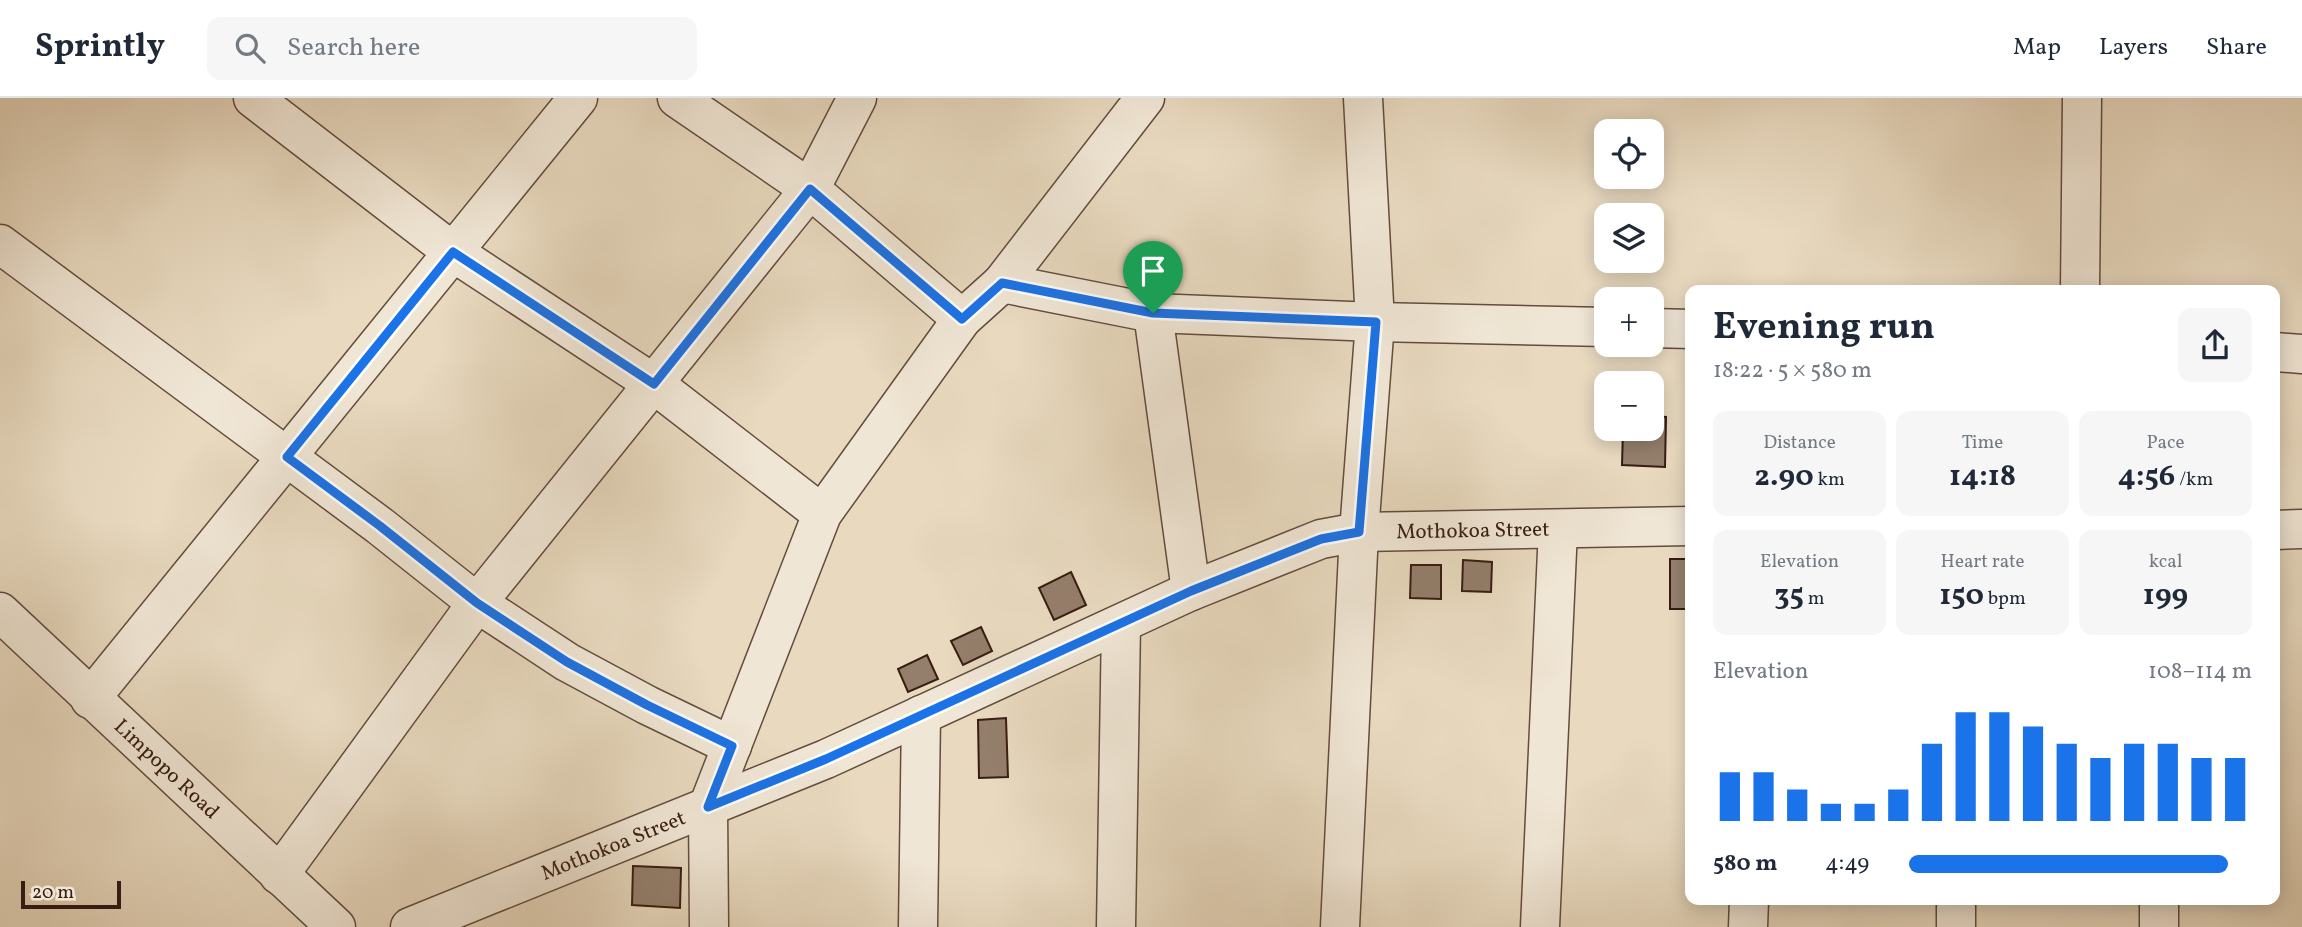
<!DOCTYPE html>
<html lang="en">
<head>
<meta charset="utf-8">
<style>
	:root { --surface:#fff; --page:#f6f6f7; --text:#1f2937; --muted:#747a83; --line:#e0e1e3; --accent:#1a73e8 }
	body { margin:0; font-family:Vollkorn,serif; background:var(--page); color:var(--text); height:100vh; display:flex; flex-direction:column; font-size:26px; white-space:nowrap }
	* { box-sizing:border-box; margin:0 }
	p { font-size:23px; color:var(--muted) }
	.icon { flex:none; width:38px; height:38px; fill:none; stroke:currentColor; stroke-width:2; stroke-linecap:round; stroke-linejoin:round }
	.map { position:relative; flex:1; overflow:hidden }
	.details { position:absolute; left:1685px; top:187px; width:595px; height:620px; display:flex; flex-direction:column; background:var(--surface); border-radius:14px; box-shadow:0 4px 18px #0003 }
	.details>* { flex:none }
	.controls { position:absolute; left:1594px; top:21px; display:grid; gap:14px }
	.controls a { display:grid; place-items:center; width:70px; height:70px; border-radius:14px; background:var(--surface); box-shadow:0 4px 18px #0003; font-size:35px }
	.scale { position:absolute; left:21px; bottom:18px; width:100px; box-sizing:border-box; padding-left:7px; border:4px solid #381d13; border-top:0; font-size:19px; line-height:24px; white-space:nowrap; color:#381d13; -webkit-text-stroke:5px #f0e6d5; paint-order:stroke }
	.pin { position:absolute; display:grid; place-items:center; width:60px; height:60px; color:#fff; margin:-72px -30px; border-radius:50% 50% 50% 0; rotate:-45deg; box-shadow:0 0 7px #0007 }
	.pin .icon { rotate:45deg }
	.round { display:grid; place-items:center; flex:none; width:74px; height:74px; border-radius:14px; background:var(--page) }
	.head { display:flex; align-items:center; justify-content:space-between; height:119px; padding:0 28px }
	h1 { font-size:38px; font-weight:700; line-height:52px }
	.figures { display:grid; grid-template-columns:repeat(3,1fr); gap:10px; height:119px; padding:7px 28px }
	.figures div { display:grid; align-content:center; border-radius:14px; background:var(--page); text-align:center }
	.figures b { font-size:30px; font-weight:700 }
	.figures small { font-size:19px; font-weight:400 }
	.figures p { font-size:19px }
	.chart { height:196px; padding:14px 28px }
	.chart p { display:flex; justify-content:space-between }
	.chart svg { width:100%; height:126px; margin-top:7px; stroke:var(--accent); stroke-width:6 }
	ul { padding:0 28px; list-style:none; font-size:23px }
	li { display:grid; grid-template-columns:112px 84px 1fr; align-items:center; height:52px }
	li i { height:18px; border-radius:9px; background:var(--accent) }
	header { display:flex; align-items:center; gap:42px; box-sizing:border-box; height:98px; padding:0 35px; background:var(--surface); border-bottom:2px solid var(--line) }
	header strong { font-size:33px }
	nav { display:flex; gap:38px; margin-inline-start:auto; font-size:24px }
	.search { width:490px; height:63px; background:var(--page); display:flex; align-items:center; gap:18px; box-sizing:border-box; padding:0 24px; border-radius:14px; color:var(--muted); font-size:26px }
	.map>svg:first-child { display:block }
	.building { fill:#947f6c; stroke:#381d13; stroke-width:2 }
	.lines { fill:none; stroke-linecap:round; stroke-linejoin:round }
	.minor-casing { stroke:#644c3e; stroke-width:41 }
	.minor { stroke:#f0e6d5; stroke-width:38 }
	.route-casing { stroke:#fff; stroke-width:14 }
	.route { stroke:#1a73e8; stroke-width:9 }
	.labels { text-anchor:middle; stroke-width:5; stroke-linejoin:round; paint-order:stroke }
	.street-label { font-size:21px; fill:#381d13; stroke:#f0e6d5 }
</style>
</head>
<body>
<header>
<strong>Sprintly</strong>
<div class="search"><svg class="icon" aria-label="search" viewBox="0 0 24 24"><circle cx="10" cy="10" r="6"/><path d="M15 15l6 6"/></svg>Search here</div>
<nav><a>Map</a><a>Layers</a><a>Share</a></nav>
</header>
<div class="map">
<svg width="2302" height="829" viewBox="0 0 2302 829">
	<rect width="100%" height="100%" fill="#e8d9bf"/>
	<filter id="stains"><feTurbulence type="fractalNoise" baseFrequency=".00286" numOctaves="4"/><feColorMatrix values="0 0 0 0 .2 0 0 0 0 .09 0 0 0 0 .02 0 0 0 .5 -.17"/></filter>
	<radialGradient id="worn" r=".72"><stop offset=".6" stop-color="#630" stop-opacity="0"/><stop offset="1" stop-color="#630" stop-opacity=".3"/></radialGradient>
	<path class="building" d="M 1652,318 L 1666,319 L 1665,369 L 1622,367 L 1623,331 L 1652,331 Z
		M 1670,461 L 1690,461 L 1690,511 L 1670,511 Z
		M 1463,462 L 1492,464 L 1491,494 L 1462,493 Z
		M 1411,467 L 1441,467 L 1441,501 L 1410,500 Z
		M 1071,474 L 1086,507 L 1054,522 L 1039,490 Z
		M 981,529 L 992,553 L 963,567 L 951,543 Z
		M 927,557 L 938,581 L 908,594 L 898,571 Z
		M 1006,620 L 1008,679 L 979,680 L 978,622 Z
		M 633,768 L 681,770 L 680,810 L 632,807 Z"/>
	<g class="lines">
		<defs>
			<g id="minor">
				<path d="M 253,0 L 453,154 L 654,286 L 822,416"/>
				<path d="M 677,0 L 810,91 L 962,221"/>
				<path d="M 0,146 L 380,428 L 477,505 L 567,564 L 647,607 L 732,648"/>
				<path d="M 1002,185 L 1153,215 L 1375,224 L 1606,229"/>
				<path d="M 2080,192 L 2082,0"/>
				<path d="M 1153,215 L 1191,493"/>
				<path d="M 1652,230 L 1690,231"/>
				<path d="M 2275,254 L 2302,256"/>
				<path d="M 2275,432 L 2302,431"/>
				<path id="s1" d="M 0,514 L 336,829"/>
				<path d="M 90,601 L 578,0"/>
				<path d="M 279,777 L 477,505 L 810,91 L 857,0"/>
				<path d="M 2159,802 L 2159,829"/>
				<path id="s2" d="M 410,829 L 826,661 L 1191,493 L 1321,441 L 1359,434 L 1690,428"/>
				<path d="M 709,829 L 708,709 L 822,416 L 962,221 L 1002,185 L 1145,0"/>
				<path d="M 918,829 L 921,617"/>
				<path d="M 1116,829 L 1121,526"/>
				<path d="M 1340,829 L 1359,434 L 1375,224 L 1363,0"/>
				<path d="M 1540,829 L 1558,431"/>
				<path d="M 1748,829 L 1749,802"/>
				<path d="M 1956,829 L 1956,802"/>
			</g>
		</defs>
		<use href="#minor" class="minor-casing"/>
		<use href="#minor" class="minor"/>
	</g>
	<g class="lines">
		<defs>
			<path id="route" d="M 810,91 L 962,221 L 1002,185 L 1153,215 L 1376,224 L 1359,434 L 1321,441 L 1191,493 L 826,661 L 708,709 L 732,648 L 647,607 L 567,564 L 477,505 L 380,428 L 287,359 L 453,154 L 654,286 Z"/>
		</defs>
		<use href="#route" class="route-casing"/>
		<use href="#route" class="route"/>
	</g>
	<g class="labels">
		<g class="street-label">
			<text dy="7" stroke="none"><textPath href="#s2" startOffset="1143">Mothokoa Street</textPath></text>
			<text dy="7" stroke="none"><textPath href="#s1" startOffset="229">Limpopo Road</textPath></text>
			<text dy="7" stroke="none"><textPath href="#s2" startOffset="219">Mothokoa Street</textPath></text>
		</g>
	</g>
	<rect width="100%" height="100%" filter="url(#stains)"/>
	<rect width="100%" height="100%" fill="url(#worn)"/>
</svg>
<div class="controls">
<a><svg class="icon" aria-label="locate" viewBox="0 0 24 24"><circle cx="12" cy="12" r="6"/><path d="M12 2v4M12 18v4M2 12h4M18 12h4"/></svg></a>
<a><svg class="icon" aria-label="layers" viewBox="0 0 24 24"><path d="M12 4l9 5-9 5-9-5zM3 14l9 5 9-5"/></svg></a>
<a>+</a>
<a>−</a>
</div>
<div class="scale">20 m</div>
<div class="pin" style="left:1153px;top:215px;background:#1e9e55"><svg class="icon" aria-label="arrive" viewBox="0 0 24 24"><path d="M6 21V4h12l-3 4 3 4H6"/></svg></div>
<section class="details">
<div class="head"><div><h1>Evening run</h1><p>18:22 · 5 × 580 m</p></div><a class="round"><svg class="icon" aria-label="share" viewBox="0 0 24 24"><path d="M12 15V3M7 8l5-5 5 5M5 13v7h14v-7"/></svg></a></div>
<div class="figures">
<div><p>Distance</p><b>2.90<small> km</small></b></div>
<div><p>Time</p><b>14:18</b></div>
<div><p>Pace</p><b>4:56<small> /km</small></b></div>
</div>
<div class="figures">
<div><p>Elevation</p><b>35<small> m</small></b></div>
<div><p>Heart rate</p><b>150<small> bpm</small></b></div>
<div><p>kcal</p><b>199</b></div>
</div>
<div class="chart"><p><span>Elevation</span>108–114 m</p>
<svg viewBox="0 0 160 44" preserveAspectRatio="none"><path d="M5 44V27M15 44V27M25 44V33M35 44V38M45 44V38M55 44V33M65 44V17M75 44V6M85 44V6M95 44V11M105 44V17M115 44V22M125 44V17M135 44V17M145 44V22M155 44V22"/></svg>
</div>
<ul>
<li><b>580 m</b>4:49<i style="width:93%"></i></li>
</ul>
</section>
</div>
</body>
</html>
